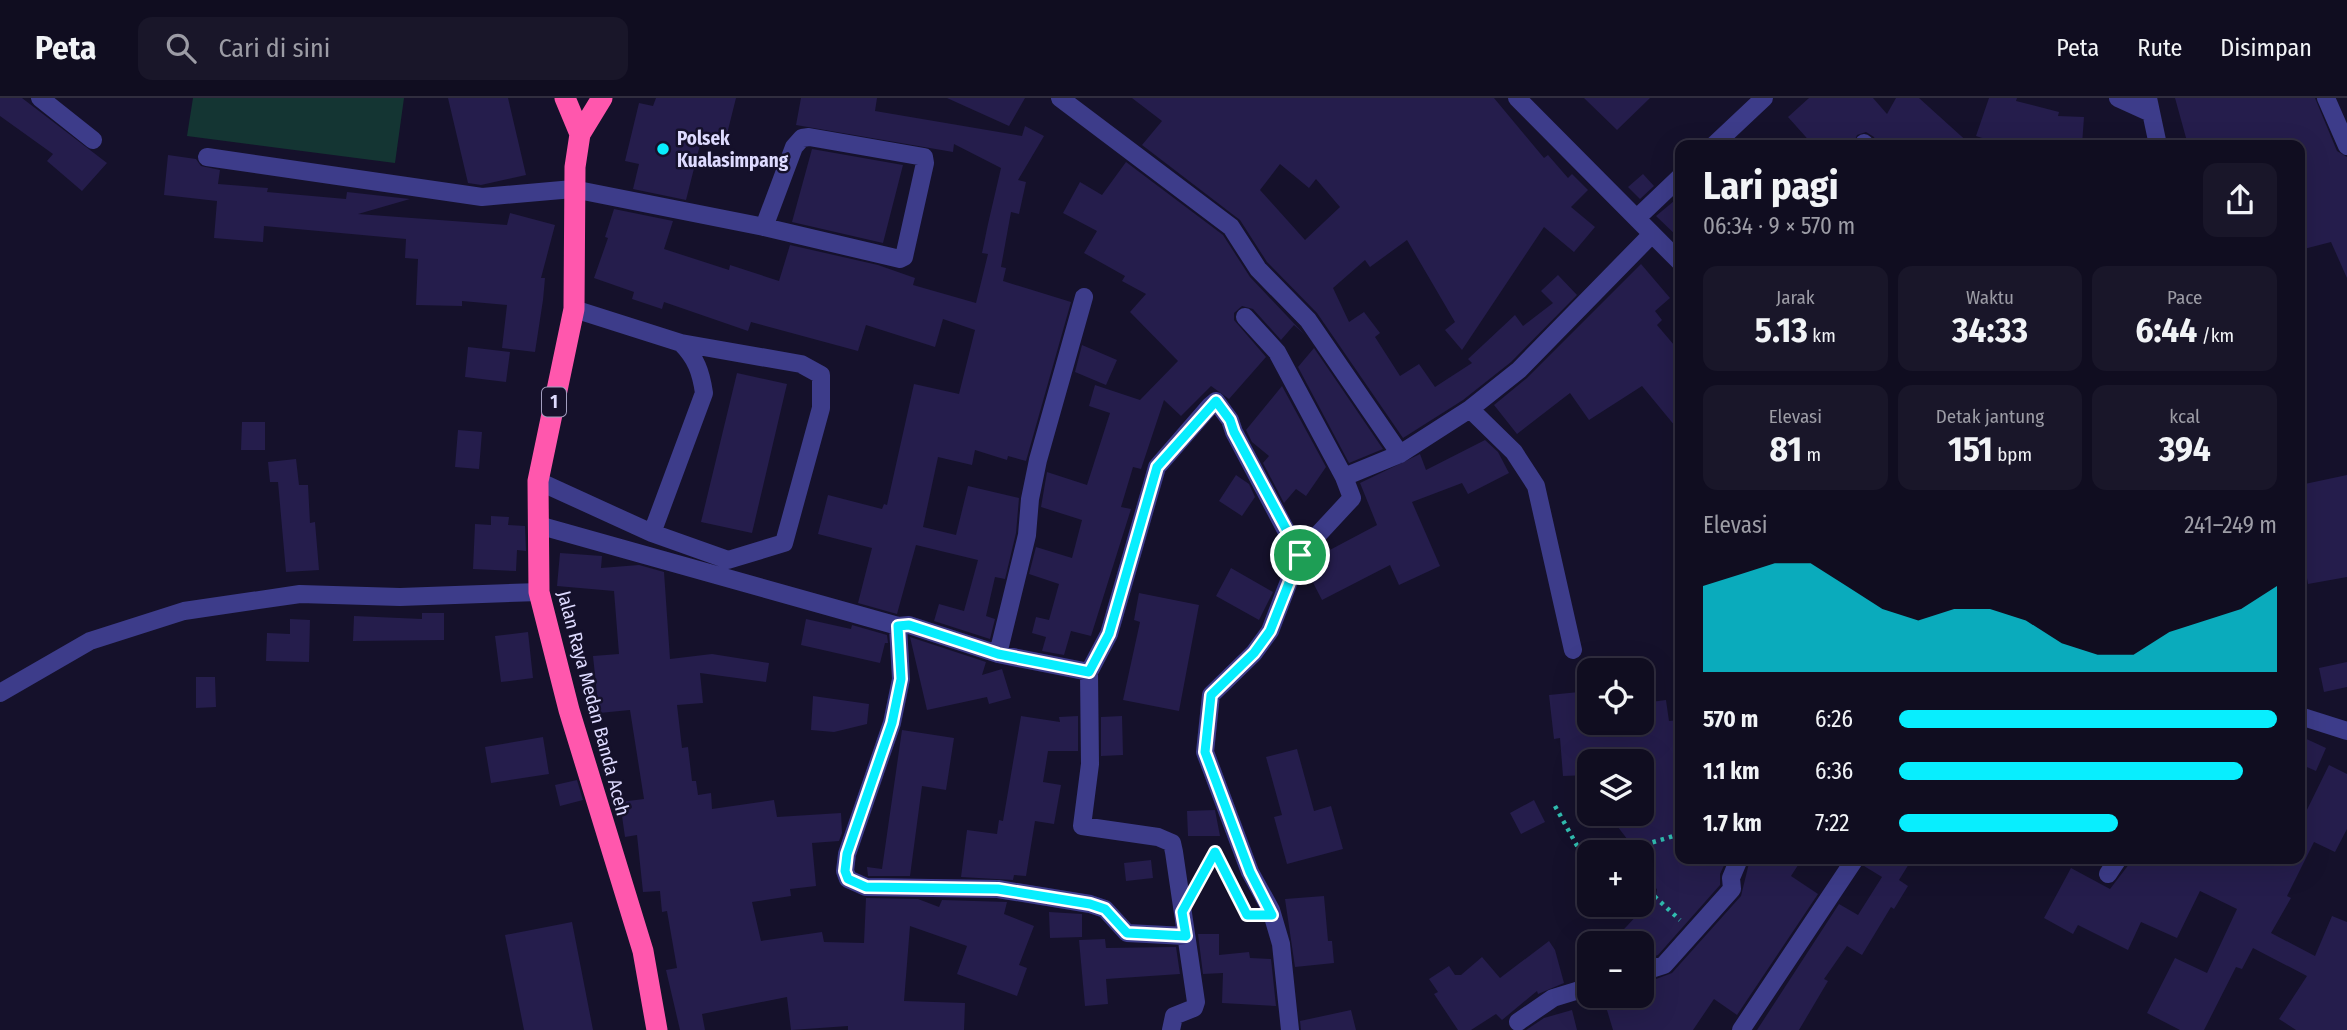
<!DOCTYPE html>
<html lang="id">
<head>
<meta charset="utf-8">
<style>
	:root { --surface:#100d20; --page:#191629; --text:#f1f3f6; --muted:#9c9ca5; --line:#302d3e; --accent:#08eefe }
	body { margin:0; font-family:"Fira Sans Condensed",sans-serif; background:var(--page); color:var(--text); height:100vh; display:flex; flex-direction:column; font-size:26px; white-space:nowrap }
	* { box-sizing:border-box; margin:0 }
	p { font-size:23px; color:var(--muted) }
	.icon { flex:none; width:38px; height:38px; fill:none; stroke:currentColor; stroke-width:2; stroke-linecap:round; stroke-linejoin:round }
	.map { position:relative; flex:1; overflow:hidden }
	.side { position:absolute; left:1675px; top:42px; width:630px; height:724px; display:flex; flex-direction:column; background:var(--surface); border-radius:14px; box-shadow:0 7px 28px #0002,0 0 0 2px var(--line) }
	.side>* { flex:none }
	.tools { position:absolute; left:1577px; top:560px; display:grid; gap:14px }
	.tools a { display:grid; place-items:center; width:77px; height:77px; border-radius:14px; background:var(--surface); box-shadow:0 7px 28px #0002,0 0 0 2px var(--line); font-size:35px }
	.pin { position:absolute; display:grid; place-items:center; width:60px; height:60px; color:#fff; margin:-30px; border:4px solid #fff; border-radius:50%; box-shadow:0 2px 7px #0007 }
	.round { display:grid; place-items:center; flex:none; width:74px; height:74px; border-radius:14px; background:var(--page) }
	.headline { display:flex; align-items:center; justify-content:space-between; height:119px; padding:0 28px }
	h1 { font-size:38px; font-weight:700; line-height:52px }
	.stats { display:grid; grid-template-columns:repeat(3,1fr); gap:10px; height:119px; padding:7px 28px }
	.stats div { display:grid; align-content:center; border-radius:14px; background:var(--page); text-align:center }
	.stats b { font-size:35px; font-weight:700 }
	.stats small { font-size:19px; font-weight:400 }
	.stats p { font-size:19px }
	.chart { height:196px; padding:14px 28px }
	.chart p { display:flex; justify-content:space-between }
	.chart svg { width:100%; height:126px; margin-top:7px; fill:var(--accent); opacity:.7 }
	ul { padding:0 28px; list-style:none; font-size:23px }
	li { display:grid; grid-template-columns:112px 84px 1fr; align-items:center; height:52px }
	li i { height:18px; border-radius:9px; background:var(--accent) }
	header { display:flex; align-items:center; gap:42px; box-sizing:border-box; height:98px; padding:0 35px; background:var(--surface); border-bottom:2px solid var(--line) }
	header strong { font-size:33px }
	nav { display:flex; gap:38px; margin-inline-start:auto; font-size:24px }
	.search { width:490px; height:63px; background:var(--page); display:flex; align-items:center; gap:18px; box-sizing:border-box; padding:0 24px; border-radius:14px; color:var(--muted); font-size:26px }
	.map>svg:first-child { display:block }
	.green { fill:#143533 }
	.building { fill:#251d4c; fill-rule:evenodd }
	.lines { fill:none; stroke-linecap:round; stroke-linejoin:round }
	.path { stroke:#31bdb0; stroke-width:4.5; stroke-dasharray:3.5 5; stroke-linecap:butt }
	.minor { stroke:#3d3c8a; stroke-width:18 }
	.highway { stroke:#ff57ad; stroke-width:21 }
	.route-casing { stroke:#fff; stroke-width:14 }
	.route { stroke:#08eefe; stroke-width:9 }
	.poi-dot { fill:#08eefe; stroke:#15112b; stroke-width:2.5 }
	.labels { text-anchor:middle; stroke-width:5; stroke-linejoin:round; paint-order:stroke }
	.shield { fill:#15112b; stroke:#a29ebf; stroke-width:2 }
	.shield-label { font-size:18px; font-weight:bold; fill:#dedbff }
	.poi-label { font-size:19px; font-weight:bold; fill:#dedbff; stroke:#15112b; text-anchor:start }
	.street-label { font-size:19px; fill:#dedbff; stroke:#15112b }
</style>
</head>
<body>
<header>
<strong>Peta</strong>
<div class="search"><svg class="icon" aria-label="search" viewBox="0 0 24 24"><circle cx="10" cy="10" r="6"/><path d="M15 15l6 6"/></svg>Cari di sini</div>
<nav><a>Peta</a><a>Rute</a><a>Disimpan</a></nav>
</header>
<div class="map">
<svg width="2347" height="932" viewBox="0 0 2347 932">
	<rect width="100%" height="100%" fill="#15112b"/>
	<path class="green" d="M 193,0 L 404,0 L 395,65 L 187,38 Z"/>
	<path class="building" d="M 0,0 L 22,0 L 107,65 L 82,93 L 47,63 L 53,56 L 0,18 Z
		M 448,0 L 508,0 L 526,77 L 481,87 L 468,85 Z
		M 656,0 L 736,0 L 726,40 L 703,35 L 686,102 L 633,91 L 639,66 L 625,63 L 639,5 L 653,8 Z
		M 801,0 L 877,0 L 875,13 L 1022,38 L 1025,28 L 1044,38 L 1018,82 L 1026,84 L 1019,116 L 1011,114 L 1001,169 L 1006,170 L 1003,183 L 1071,204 L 1026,363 L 1008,358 L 1007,362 L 975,352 L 972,367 L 938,359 L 923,429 L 956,437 L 968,388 L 1019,400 L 1016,435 L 1005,481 L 995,479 L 986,518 L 995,521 L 990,541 L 934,523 L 939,506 L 964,513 L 978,462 L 916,447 L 897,516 L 858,505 L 872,450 L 818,436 L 828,397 L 882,411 L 884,406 L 887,407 L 914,286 L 959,296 L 975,232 L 943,221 L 935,249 L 866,227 L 858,253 L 751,224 L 748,233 L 664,204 L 662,211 L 632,201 L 634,194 L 594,180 L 608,140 L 605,139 L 614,111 L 673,123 L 664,151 L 729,172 L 730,167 L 779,183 L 790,147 L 878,167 L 915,180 L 913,187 L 976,205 L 988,156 L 982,155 L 988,126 L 1001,70 L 954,46 L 953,54 L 796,27 Z
		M 947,0 L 1025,0 L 1009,28 Z
		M 1132,0 L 1494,0 L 1544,60 L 1548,57 L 1568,80 L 1572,76 L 1588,92 L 1571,109 L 1595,129 L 1574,154 L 1544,129 L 1462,252 L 1445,232 L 1455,224 L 1407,142 L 1370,169 L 1365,162 L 1333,190 L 1349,224 L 1364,214 L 1380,235 L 1375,239 L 1400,278 L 1419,266 L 1435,289 L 1472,265 L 1468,261 L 1515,217 L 1523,228 L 1553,205 L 1541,193 L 1558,177 L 1577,197 L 1511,264 L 1463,302 L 1403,340 L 1317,215 L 1267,164 L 1240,122 L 1142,47 L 1162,23 ZM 1280,66 L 1309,90 L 1316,81 L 1340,109 L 1305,142 L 1260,92 Z
		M 1584,0 L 1650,0 L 1617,32 Z
		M 1809,0 L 1873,0 L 1887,16 L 1896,0 L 1919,0 L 1971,47 L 1877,47 L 1874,39 L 1866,34 L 1857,37 L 1853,47 L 1813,47 L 1788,19 Z
		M 1989,0 L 2017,0 L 2016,3 L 2059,14 L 2058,18 L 2084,19 L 2082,47 L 2004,47 L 1976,38 Z
		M 2175,0 L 2315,0 L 2337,53 L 2347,59 L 2347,180 L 2331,144 L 2300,152 L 2300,47 L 2188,47 Z
		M 812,51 L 903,67 L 883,145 L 792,124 Z
		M 168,57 L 196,61 L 201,68 L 220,72 L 218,86 L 268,90 L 267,94 L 346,101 L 347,94 L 410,101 L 358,116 L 507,127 L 510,115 L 555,127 L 541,180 L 545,180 L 543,202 L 535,254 L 502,250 L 507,207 L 462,203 L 462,208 L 416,207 L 418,161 L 405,160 L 406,141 L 264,128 L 263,144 L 214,140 L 217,103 L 164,97 Z
		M 1126,64 L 1223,137 L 1250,179 L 1304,236 L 1294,227 L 1281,242 L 1253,211 L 1242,208 L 1234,215 L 1234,222 L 1266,259 L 1229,301 L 1211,288 L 1181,318 L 1164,302 L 1141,371 L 1133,369 L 1121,409 L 1131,411 L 1091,538 L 1071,533 L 1064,557 L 1042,553 L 1046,539 L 1032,535 L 1036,519 L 1049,522 L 1059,486 L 1029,476 L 1036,449 L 1072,460 L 1082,422 L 1041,409 L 1047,374 L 1087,387 L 1110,315 L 1089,308 L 1095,287 L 1140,302 L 1178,263 L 1130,214 L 1146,196 L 1122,183 L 1125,178 L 1084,155 L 1097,133 L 1063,115 L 1080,84 L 1102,97 Z
		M 1643,76 L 1654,88 L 1640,101 L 1628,89 Z
		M 1680,98 L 1680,141 L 1656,118 Z
		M 1641,166 L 1670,200 L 1655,213 L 1662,222 L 1657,227 L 1680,254 L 1680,334 L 1642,288 L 1589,322 L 1570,295 L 1517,336 L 1494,307 L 1527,280 Z
		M 1082,247 L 1117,262 L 1106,287 L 1075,274 Z
		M 468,249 L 510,254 L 506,284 L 465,279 Z
		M 1314,250 L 1383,351 L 1349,365 L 1298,269 Z
		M 737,275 L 787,286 L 752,435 L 701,424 Z
		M 1282,288 L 1326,369 L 1306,398 L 1296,391 L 1284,405 L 1263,365 L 1269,358 L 1252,344 L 1246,332 Z
		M 242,324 L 265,324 L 265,352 L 241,352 Z
		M 458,332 L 482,334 L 479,371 L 455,369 Z
		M 1485,342 L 1498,354 L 1509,375 L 1468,396 L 1462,385 L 1412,404 L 1440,468 L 1399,487 L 1390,467 L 1322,502 L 1306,471 L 1309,463 L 1377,427 L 1360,385 L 1420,356 L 1426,372 Z
		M 296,361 L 299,387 L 308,387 L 310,425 L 315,424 L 319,472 L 286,474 L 278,384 L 270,384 L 268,364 Z
		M 1236,377 L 1249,386 L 1255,399 L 1242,418 L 1219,403 Z
		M 2347,377 L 2347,479 L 2308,486 L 2304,462 L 2300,463 L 2300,387 Z
		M 491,418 L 509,419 L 508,427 L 525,428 L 526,453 L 517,452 L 516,473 L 473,471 L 475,426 L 491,427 Z
		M 560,455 L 602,458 L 601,470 L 639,467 L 664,474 L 670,561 L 712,556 L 769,565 L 766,584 L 700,575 L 703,605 L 677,607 L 682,650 L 688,649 L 692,683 L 696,683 L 698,697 L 711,695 L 712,711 L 774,702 L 777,719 L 841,715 L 842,735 L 839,743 L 812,745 L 816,788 L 790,791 L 791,798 L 752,804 L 761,843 L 822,834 L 824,844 L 864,845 L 866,800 L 918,801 L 939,809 L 942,802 L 1007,804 L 1004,816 L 1034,828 L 1019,867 L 1027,870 L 1017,898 L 957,876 L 967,848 L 910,828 L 904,903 L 965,905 L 964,932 L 848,932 L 848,928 L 791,932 L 787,899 L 702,916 L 705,932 L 680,932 L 666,872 L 677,870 L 667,813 L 662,814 L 660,793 L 643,794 L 637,737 L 625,739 L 620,704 L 644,701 L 630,612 L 599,615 L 593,558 L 619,556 L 614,493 L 557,488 Z
		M 1231,470 L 1273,494 L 1259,522 L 1216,498 Z
		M 1139,495 L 1199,507 L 1179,613 L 1123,602 L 1140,524 L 1134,522 Z
		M 422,515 L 444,515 L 444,542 L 353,543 L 354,518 L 422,521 Z
		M 290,521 L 310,522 L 309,564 L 266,563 L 267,535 L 290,536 Z
		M 806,521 L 851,531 L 852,527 L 887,537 L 888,545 L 885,545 L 880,565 L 801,547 Z
		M 528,534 L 533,580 L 501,584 L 495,538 Z
		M 910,539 L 986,564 L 982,577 L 1002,571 L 1011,600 L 989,606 L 987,599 L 927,612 Z
		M 2347,564 L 2347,589 L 2324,594 L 2319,570 Z
		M 196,579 L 215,579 L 216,609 L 196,610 Z
		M 1589,593 L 1589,625 L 1645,625 L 1643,605 L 1666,602 L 1669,623 L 1680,622 L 1680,761 L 1727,761 L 1720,776 L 1720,787 L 1658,857 L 1649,860 L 1642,853 L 1642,845 L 1611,845 L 1656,797 L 1657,791 L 1642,781 L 1649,771 L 1642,761 L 1642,754 L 1637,754 L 1608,716 L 1642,716 L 1642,663 L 1589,663 L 1589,677 L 1563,678 L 1560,640 L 1554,641 L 1549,597 Z
		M 813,598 L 869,606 L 867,626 L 834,634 L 811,632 Z
		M 1021,618 L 1060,624 L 1059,619 L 1078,618 L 1078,653 L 1048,653 L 1043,684 L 1061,687 L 1054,726 L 1035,723 L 1026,778 L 1014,777 L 1013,782 L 961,779 L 967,732 L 997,736 L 999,722 L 1003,723 Z
		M 1122,618 L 1123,657 L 1101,658 L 1101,619 Z
		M 902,632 L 954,640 L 946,692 L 922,688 L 910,778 L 868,778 L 867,769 L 882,771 Z
		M 2300,638 L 2326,650 L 2316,673 L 2300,666 Z
		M 543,639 L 549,676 L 491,685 L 485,649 Z
		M 1297,651 L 1314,713 L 1331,708 L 1343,751 L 1287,766 L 1274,719 L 1282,717 L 1266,659 Z
		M 2329,667 L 2347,676 L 2347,731 L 2335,754 L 2314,744 L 2287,798 L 2291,800 L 2271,835 L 2315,858 L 2332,818 L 2347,824 L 2347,932 L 2296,932 L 2279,921 L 2307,878 L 2253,850 L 2242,871 L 2236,869 L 2204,932 L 2180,932 L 2147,915 L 2175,860 L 2207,875 L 2237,811 L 2200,793 L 2177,840 L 2141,824 L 2128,852 L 2078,827 L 2073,836 L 2044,820 L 2071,770 L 2110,791 L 2133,761 L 2300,761 L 2300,726 Z
		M 577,682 L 583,702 L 560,708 L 555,687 Z
		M 1534,702 L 1545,724 L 1521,736 L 1510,715 Z
		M 1215,712 L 1220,738 L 1188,738 L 1187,713 Z
		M 1750,761 L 1802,761 L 1791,778 L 1818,796 L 1737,917 L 1714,901 L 1693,932 L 1613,932 L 1604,902 L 1617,898 L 1645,898 L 1656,881 L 1672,875 L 1741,798 Z
		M 1866,761 L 1912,761 L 1899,782 L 1908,788 L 1894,811 L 1891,809 L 1862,857 L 1847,848 L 1824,881 L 1828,883 L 1799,932 L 1757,932 L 1839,806 L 1858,817 L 1882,779 L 1864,768 Z
		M 1151,762 L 1153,780 L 1126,783 L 1124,765 Z
		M 1324,798 L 1328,843 L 1332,843 L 1334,865 L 1295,869 L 1285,801 Z
		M 1049,814 L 1082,816 L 1082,839 L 1050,840 Z
		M 572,824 L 593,932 L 524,932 L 505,837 Z
		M 1198,836 L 1219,836 L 1219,857 L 1249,854 L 1250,860 L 1271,861 L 1276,908 L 1222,905 L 1223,875 L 1203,876 Z
		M 1105,841 L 1106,850 L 1176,849 L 1180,876 L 1106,881 L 1108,906 L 1085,908 L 1079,842 Z
		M 1549,843 L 1555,852 L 1564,885 L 1538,896 L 1537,893 L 1502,922 L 1496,916 L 1471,932 L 1458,932 L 1434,896 L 1438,894 L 1429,881 L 1449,868 L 1455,877 L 1461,877 L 1482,859 L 1500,880 Z
		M 1351,912 L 1356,932 L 1301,932 L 1300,923 Z
		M 1572,912 L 1577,932 L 1526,932 L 1544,920 Z"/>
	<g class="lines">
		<path class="path" d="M 1555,708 L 1585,762 L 1589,761
			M 1620,754 L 1680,736
			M 1198,785 L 1215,754 L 1246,816 L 1254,817
			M 1642,787 L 1680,822"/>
		<path class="minor" d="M 40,0 L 93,42
			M 1060,0 L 1231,129 L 1258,171 L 1308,222 L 1400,356
			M 1517,0 L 1680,164
			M 2118,0 L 2151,15
			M 2148,0 L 2158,47
			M 2326,0 L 2347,48
			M 1864,45 L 1866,47
			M 1714,47 L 1764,0
			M 207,59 L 482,99 L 573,91 L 764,129 L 900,161 L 904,159 L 925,65 L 924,59 L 809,39 L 802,40 L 794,49 L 764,129
			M 1637,120 L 1680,79
			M 574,211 L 681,245 C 696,260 701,274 704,295 L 652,435
			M 1245,219 L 1277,254 L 1344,379
			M 1470,311 L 1514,354 L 1536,388 L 1573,552
			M 538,383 L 652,435 L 728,462 L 784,445 L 821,310 L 821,277 L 801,266 L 681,245
			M 538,427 L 898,528 L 909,527 L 998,556 L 1089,574 L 1109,536 L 1157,369 L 1210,308 L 1216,303 L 1230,322 L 1234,334 L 1299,457 L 1352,400 L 1344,379 L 1400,356 L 1470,311 L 1519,272 L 1652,136
			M 898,528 L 901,581 L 892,625 L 847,756 L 845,773 L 848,781 L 866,789 L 998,791 L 1090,806 L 1105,811 L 1127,835 L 1186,838
			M 998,556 L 1027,437 L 1030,401 L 1038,362 L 1084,199
			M 1089,574 L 1090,666 L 1082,728 L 1158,739 L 1172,745 L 1174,754 L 1196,904 L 1194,910 L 1174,918 L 1171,932
			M 0,595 L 90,543 L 184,513 L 300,496 L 400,499 L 539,494
			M 2300,618 L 2347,633
			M 2108,776 L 2118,761
			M 1642,874 L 1664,867 L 1732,791 L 1731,780 L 1739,761
			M 1518,924 L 1553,900 L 1589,889
			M 1290,932 L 1281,846 L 1271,812 L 1250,774 L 1205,654 L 1211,597 L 1254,555 L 1270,533 L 1299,457
			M 1741,932 L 1855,761"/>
		<path class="highway" d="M 565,0 L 580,36
			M 602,0 L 580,36 L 575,69 L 574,211 L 538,383 L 539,494 L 569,612 L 643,853 L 657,932"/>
	</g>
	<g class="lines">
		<defs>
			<path id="route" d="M 1216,303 L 1230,322 L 1234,334 L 1300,457 L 1270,533 L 1254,555 L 1211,597 L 1205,654 L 1250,774 L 1272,817 L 1247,817 L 1215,754 L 1182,814 L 1186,838 L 1127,835 L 1105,811 L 1090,806 L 998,791 L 866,789 L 848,781 L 845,773 L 847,756 L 892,625 L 901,581 L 898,528 L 909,527 L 998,556 L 1089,574 L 1109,536 L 1157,369 Z"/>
		</defs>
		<use href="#route" class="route-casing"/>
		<use href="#route" class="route"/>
	</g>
	<circle class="poi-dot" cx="663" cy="51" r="7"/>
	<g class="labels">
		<rect class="shield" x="542" y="289.5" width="24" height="29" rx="5"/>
		<g class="shield-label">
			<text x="554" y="310">1</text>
		</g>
		<g class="poi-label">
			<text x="677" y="47">Polsek<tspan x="677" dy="22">Kualasimpang</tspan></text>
		</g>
		<g class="street-label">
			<text transform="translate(594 605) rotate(75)" y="7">Jalan Raya Medan Banda Aceh</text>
		</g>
	</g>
</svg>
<div class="tools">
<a><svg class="icon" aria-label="locate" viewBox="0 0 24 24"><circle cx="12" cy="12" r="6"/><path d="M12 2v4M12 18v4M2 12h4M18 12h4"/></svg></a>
<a><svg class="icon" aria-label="layers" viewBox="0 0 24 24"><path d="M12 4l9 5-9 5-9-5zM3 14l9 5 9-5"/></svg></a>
<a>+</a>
<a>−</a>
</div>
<div class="pin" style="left:1300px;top:457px;background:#1e9e55"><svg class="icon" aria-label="arrive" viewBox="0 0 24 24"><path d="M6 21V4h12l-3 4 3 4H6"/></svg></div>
<section class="side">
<div class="headline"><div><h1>Lari pagi</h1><p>06:34 · 9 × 570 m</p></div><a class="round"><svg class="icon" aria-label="share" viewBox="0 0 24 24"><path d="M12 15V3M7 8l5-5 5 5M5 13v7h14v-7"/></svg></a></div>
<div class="stats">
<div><p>Jarak</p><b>5.13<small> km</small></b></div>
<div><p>Waktu</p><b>34:33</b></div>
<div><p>Pace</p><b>6:44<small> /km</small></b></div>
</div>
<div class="stats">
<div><p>Elevasi</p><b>81<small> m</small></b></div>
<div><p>Detak jantung</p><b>151<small> bpm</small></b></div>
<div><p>kcal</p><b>394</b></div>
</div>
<div class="chart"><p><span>Elevasi</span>241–249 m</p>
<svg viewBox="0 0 160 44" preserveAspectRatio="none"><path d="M0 44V14L10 10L20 6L30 6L40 14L50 22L60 26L70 22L80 22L90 26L100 34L110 38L120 38L130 30L140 26L150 22L160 14V44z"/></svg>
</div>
<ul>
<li><b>570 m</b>6:26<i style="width:100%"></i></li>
<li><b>1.1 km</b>6:36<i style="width:91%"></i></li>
<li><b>1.7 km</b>7:22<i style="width:58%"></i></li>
</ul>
</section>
</div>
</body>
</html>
